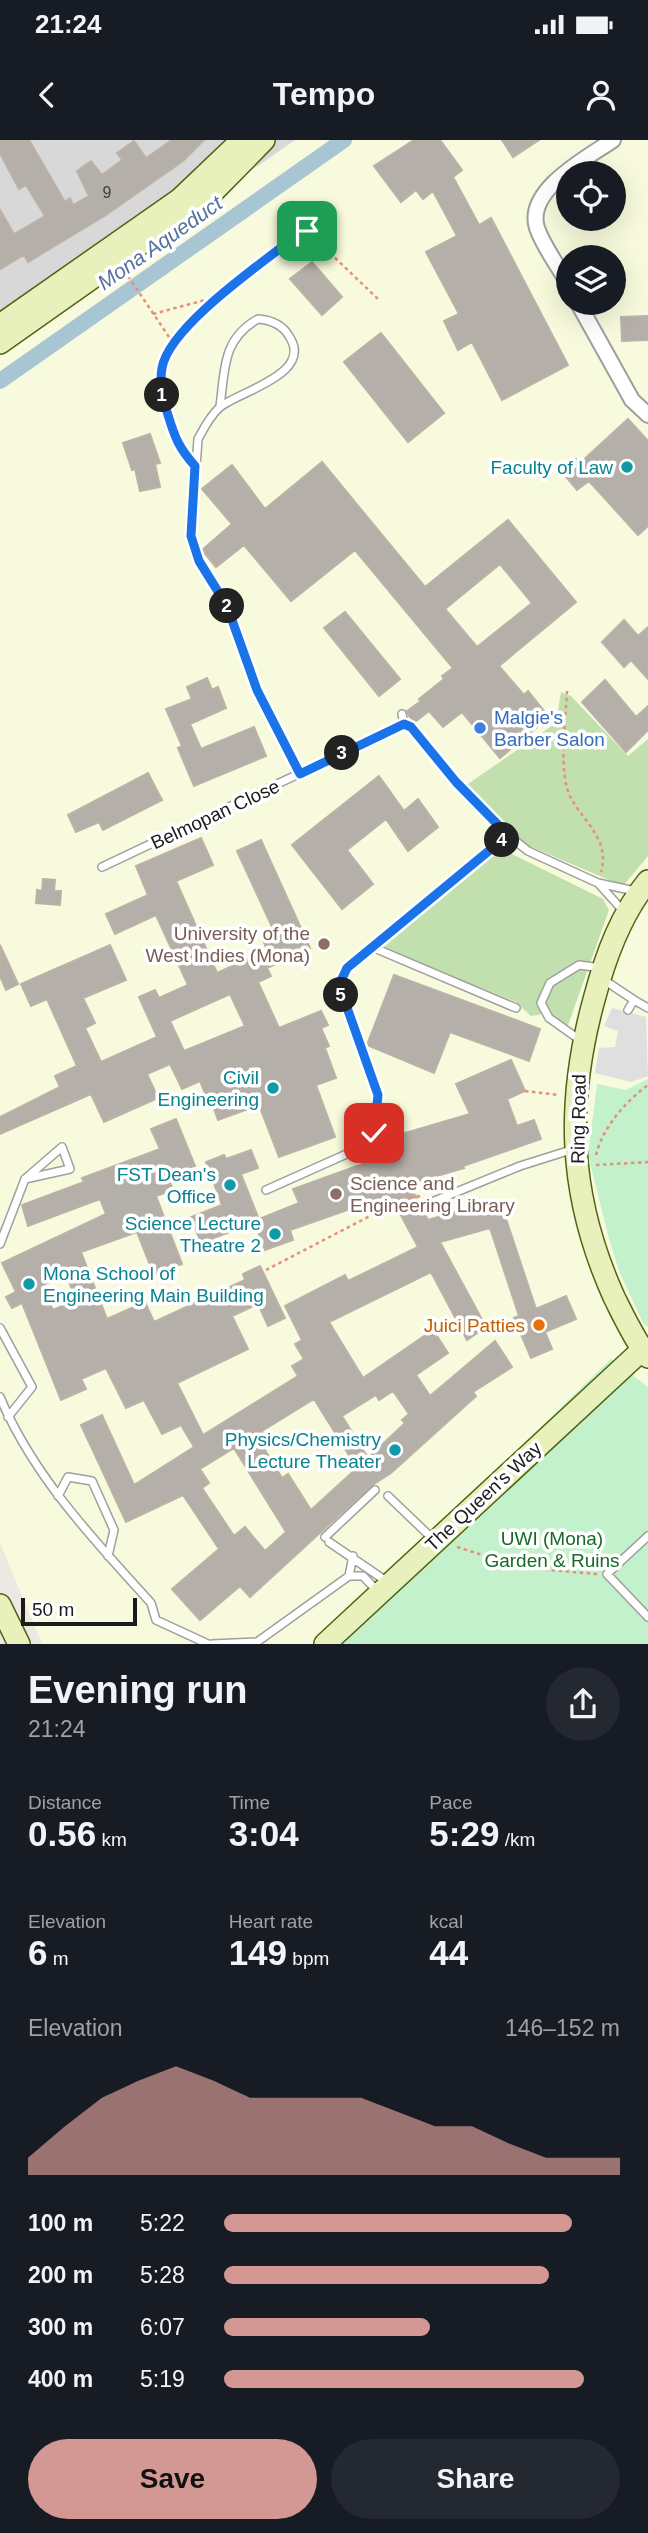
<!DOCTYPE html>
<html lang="en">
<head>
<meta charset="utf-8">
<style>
	:root { --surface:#171b24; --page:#242831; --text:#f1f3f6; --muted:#9ea1a6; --accent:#d39893 }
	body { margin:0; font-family:Arial,sans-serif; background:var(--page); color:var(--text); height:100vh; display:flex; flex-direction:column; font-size:26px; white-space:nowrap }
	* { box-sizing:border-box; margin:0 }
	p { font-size:23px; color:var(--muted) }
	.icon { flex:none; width:38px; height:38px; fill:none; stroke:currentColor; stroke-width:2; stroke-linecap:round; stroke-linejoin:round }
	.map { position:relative; height:1504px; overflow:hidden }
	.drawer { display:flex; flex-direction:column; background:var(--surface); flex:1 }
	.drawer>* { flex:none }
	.fabs { position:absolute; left:556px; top:21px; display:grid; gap:14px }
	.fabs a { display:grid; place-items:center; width:70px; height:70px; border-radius:50%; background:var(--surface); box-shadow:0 7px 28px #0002; font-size:35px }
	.scale { position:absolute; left:21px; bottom:18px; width:116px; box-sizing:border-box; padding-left:7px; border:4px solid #1b1b1b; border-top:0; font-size:19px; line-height:24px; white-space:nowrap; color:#1b1b1b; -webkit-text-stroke:5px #fff; paint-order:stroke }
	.pin { position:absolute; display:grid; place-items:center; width:60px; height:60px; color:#fff; margin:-30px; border-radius:14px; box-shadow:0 4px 10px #0006 }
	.km { position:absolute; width:35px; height:35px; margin:-18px; border-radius:50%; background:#222; color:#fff; font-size:19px; line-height:35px; text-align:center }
	.round { display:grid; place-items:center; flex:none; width:74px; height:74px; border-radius:37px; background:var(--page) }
	.headline { display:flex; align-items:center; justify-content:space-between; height:119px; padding:0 28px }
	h1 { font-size:38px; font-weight:800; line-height:52px }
	.metrics { display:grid; grid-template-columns:repeat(3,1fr); gap:10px; height:119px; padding:7px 28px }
	.metrics div { display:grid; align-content:center }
	.metrics b { font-size:35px; font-weight:800 }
	.metrics small { font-size:19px; font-weight:400 }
	.metrics p { font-size:19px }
	.chart { height:196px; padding:14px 28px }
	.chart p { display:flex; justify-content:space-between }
	.chart svg { width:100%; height:126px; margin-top:7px; fill:var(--accent); opacity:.7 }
	.cta { display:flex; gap:14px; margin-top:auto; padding:14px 28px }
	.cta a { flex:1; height:80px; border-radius:42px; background:var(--accent); color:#111; font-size:28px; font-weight:800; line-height:80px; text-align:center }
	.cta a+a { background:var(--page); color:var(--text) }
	ul { padding:0 28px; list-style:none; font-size:23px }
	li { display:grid; grid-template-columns:112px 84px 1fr; align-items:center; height:52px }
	li i { height:18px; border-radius:9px; background:var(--accent) }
	.status { display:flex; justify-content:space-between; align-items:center; height:49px; padding:0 35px; background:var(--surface); direction:ltr }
	.status svg { height:19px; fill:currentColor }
	header { display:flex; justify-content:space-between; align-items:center; height:91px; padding:0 28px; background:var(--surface); font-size:32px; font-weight:800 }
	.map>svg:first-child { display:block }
	.residential { fill:#d9d8d8 }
	.education { fill:#f7fadc; fill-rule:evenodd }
	.grass { fill:#c1e0ae }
	.park { fill:#c3f1cc }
	.parking { fill:#dfdfdf }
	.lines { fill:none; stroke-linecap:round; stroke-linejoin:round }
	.canal { stroke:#a8c5d4; stroke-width:16 }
	.building { fill:#b4afa8; stroke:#bbb2a7; stroke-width:2; fill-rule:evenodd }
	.lane-casing { stroke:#9f9f9f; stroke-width:10 }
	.street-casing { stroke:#9f9f9f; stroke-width:18 }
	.secondary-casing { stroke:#516312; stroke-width:24 }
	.path { stroke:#e78f78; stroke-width:2.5; stroke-dasharray:3.5 3.5; stroke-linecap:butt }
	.lane { stroke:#fff; stroke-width:7 }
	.street { stroke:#fff; stroke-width:14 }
	.secondary { stroke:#e8f0bb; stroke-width:21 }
	.route-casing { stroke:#fff; stroke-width:14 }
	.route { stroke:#1a73e8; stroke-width:9 }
	.culture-dot { fill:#0f9aa8; stroke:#fff; stroke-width:2.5 }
	.shop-dot { fill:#3f7fe0; stroke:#fff; stroke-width:2.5 }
	.education-dot { fill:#8d6e63; stroke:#fff; stroke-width:2.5 }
	.food-dot { fill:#e8710a; stroke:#fff; stroke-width:2.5 }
	.labels { text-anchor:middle; stroke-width:7; stroke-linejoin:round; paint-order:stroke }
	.number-label { font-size:16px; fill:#41403e }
	.culture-label { font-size:19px; fill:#0d838f; stroke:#fff; text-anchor:end }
	.shop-label { font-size:19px; fill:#366cbe; stroke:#fff; text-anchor:start }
	.street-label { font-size:19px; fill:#1b1b1b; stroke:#fff }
	.education-label { font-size:19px; fill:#785e54; stroke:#fff; text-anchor:end }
	.food-label { font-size:19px; fill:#c56008; stroke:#fff; text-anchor:end }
	.park-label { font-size:19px; fill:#186a28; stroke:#fff }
	.water-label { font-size:21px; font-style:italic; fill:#55719e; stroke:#fff }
</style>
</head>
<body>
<div class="status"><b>21:24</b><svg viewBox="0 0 49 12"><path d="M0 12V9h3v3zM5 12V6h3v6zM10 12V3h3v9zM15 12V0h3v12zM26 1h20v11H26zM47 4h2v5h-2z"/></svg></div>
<header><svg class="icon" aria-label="back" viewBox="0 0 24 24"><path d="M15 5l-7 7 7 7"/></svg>Tempo<svg class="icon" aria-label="person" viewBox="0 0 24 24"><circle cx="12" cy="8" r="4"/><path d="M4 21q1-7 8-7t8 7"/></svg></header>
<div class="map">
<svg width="648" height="1504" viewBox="0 0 648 1504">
	<rect width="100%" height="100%" fill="#ebe9e2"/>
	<path class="residential" d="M 0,0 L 319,0 L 0,203 Z"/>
	<path class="education" d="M 295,0 L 648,0 L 648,1504 L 42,1504 L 0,1403 L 0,205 ZM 569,33 L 614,33 L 614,79 L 569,79 ZM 569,117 L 614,117 L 614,163 L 569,163 Z"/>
	<path class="grass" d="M 561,552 L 571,556 L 628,616 L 648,599 L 648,716 L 623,746 L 527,705 L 488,671 L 468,644 L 556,583 Z
		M 502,709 L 603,759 L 609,770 L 567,888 L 542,874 L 531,876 L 516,862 L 378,806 Z"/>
	<path class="park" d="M 648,939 L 648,1187 L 643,1183 L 619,1131 L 608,1095 L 588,1015 L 597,944 L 626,950 Z
		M 611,1219 L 648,1247 L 648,1504 L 317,1504 Z"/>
	<path class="parking" d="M 612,868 L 646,877 L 648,936 L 631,942 L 595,933 L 599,908 L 615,907 L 618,891 L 604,886 Z"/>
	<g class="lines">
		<path class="canal" d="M 0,241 L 344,0"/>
	</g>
	<path class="building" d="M 0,0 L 29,0 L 65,62 L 70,58 L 73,65 L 89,56 L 77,31 L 91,21 L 102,35 L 122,20 L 117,13 L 134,1 L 146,18 L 172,0 L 204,0 L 183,21 L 106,75 L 28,122 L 24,115 L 0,129 L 0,70 L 14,94 L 45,76 L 26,45 L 19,49 L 0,13 Z
		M 414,0 L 440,0 L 462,30 L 453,37 L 479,85 L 491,78 L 568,225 L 502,260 L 472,202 L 458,210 L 444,181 L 459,174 L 426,112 L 457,96 L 433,51 L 423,59 L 416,50 L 401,62 L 374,26 Z
		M 502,0 L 539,0 L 513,17 Z
		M 312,122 L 342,157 L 322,175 L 290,139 Z
		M 648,176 L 648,200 L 622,201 L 621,177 Z
		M 381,193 L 444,273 L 408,302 L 344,222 Z
		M 628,279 L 648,301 L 648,386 L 638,395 L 589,341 L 577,350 L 561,331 L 576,319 L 579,324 Z
		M 150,294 L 160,323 L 155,324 L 160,347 L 140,351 L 135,329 L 132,330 L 123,303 Z
		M 322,322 L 425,447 L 508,380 L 576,462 L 499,526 L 524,555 L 528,551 L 549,577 L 500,618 L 462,572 L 443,587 L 429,571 L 415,582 L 409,576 L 407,571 L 421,561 L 419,559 L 444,539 L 442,536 L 453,528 L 355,410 L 291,461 L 244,405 L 216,427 L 202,410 L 232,384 L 202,349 L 232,325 L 265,369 ZM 500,424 L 532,463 L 477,507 L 445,469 Z
		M 345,472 L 400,539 L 379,556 L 324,488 Z
		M 624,480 L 638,496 L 648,487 L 648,539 L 631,520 L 624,527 L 602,502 Z
		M 207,538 L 212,550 L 218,547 L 226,568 L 190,584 L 201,609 L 254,587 L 266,616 L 194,646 L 178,608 L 182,606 L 166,569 L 192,559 L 187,547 Z
		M 605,540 L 636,577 L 648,566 L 648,590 L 626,612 L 582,562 Z
		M 148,633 L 162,660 L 103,690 L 99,682 L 76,692 L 68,675 Z
		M 379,636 L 404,671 L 418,659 L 438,687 L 408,711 L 386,679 L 347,710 L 373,744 L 342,769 L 292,705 Z
		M 201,698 L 213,725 L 176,741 L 217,833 L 267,810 L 261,795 L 273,789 L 237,711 L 261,700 L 310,808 L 267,828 L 271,836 L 258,842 L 279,888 L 321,871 L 328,885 L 321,888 L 329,906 L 325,908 L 336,938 L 316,945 L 335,997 L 279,1017 L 259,965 L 218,980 L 209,955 L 206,956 L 200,941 L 182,949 L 170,924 L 147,934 L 158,958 L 104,982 L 91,954 L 0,994 L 0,977 L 60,947 L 55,936 L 77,926 L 47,859 L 31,866 L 21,844 L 110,805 L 126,840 L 83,858 L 95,883 L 85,888 L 101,922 L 157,897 L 139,857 L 155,850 L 159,858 L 188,845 L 156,775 L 115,794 L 106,774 L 148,755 L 136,726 ZM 230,854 L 245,886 L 184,911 L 170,881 Z
		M 43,739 L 55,740 L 54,751 L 61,751 L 60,765 L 36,763 L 37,750 L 42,751 Z
		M 0,805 L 18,844 L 6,850 L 0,836 Z
		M 394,835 L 540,889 L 529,921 L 450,892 L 434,933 L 367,905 Z
		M 511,920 L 525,951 L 507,959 L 517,986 L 534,980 L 541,999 L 463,1026 L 464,1028 L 409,1044 L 428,1080 L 462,1070 L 463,1073 L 500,1061 L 536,1169 L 566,1156 L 576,1179 L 545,1192 L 552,1209 L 531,1218 L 514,1178 L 519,1176 L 490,1088 L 440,1102 L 486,1187 L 467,1200 L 431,1132 L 329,1182 L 363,1238 L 433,1190 L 448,1213 L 416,1235 L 430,1256 L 495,1201 L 512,1227 L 473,1252 L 476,1256 L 391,1333 L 371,1346 L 250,1457 L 240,1446 L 200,1480 L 172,1449 L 219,1409 L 183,1355 L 126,1382 L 81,1285 L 102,1275 L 134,1345 L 194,1307 L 181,1285 L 162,1294 L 144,1260 L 126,1268 L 106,1228 L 81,1239 L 86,1249 L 61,1260 L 22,1163 L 12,1168 L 6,1157 L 16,1152 L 2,1123 L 106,1074 L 100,1059 L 28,1086 L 22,1065 L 84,1042 L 82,1038 L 160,1009 L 151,989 L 176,979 L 195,1026 L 168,1037 L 173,1050 L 156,1056 L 182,1124 L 154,1135 L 137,1092 L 81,1112 L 107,1179 L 145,1162 L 154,1182 L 245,1140 L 243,1134 L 260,1126 L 285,1178 L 268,1186 L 258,1164 L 232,1176 L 248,1209 L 177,1243 L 203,1295 L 298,1236 L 292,1226 L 304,1219 L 295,1204 L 302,1200 L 285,1166 L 345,1135 L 348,1141 L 418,1107 L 390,1055 L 290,1090 L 293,1100 L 265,1110 L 254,1081 L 299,1063 L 293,1049 L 382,1017 L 378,1001 L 470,974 L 456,944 ZM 66,1134 L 76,1160 L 53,1170 L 41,1146 ZM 393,1251 L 409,1274 L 402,1280 L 405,1283 L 368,1318 L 342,1276 L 376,1255 L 379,1260 ZM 314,1259 L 357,1328 L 311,1370 L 288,1334 L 282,1338 L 262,1305 L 268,1301 L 262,1291 ZM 234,1308 L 286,1392 L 265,1411 L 245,1387 L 234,1396 L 202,1348 L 209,1343 L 200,1329 Z
		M 251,1010 L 258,1028 L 241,1034 L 258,1077 L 229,1088 L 230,1092 L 201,1103 L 191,1077 L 222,1065 L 206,1022 L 224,1015 L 226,1019 Z"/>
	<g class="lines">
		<defs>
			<path id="lane" d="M 220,266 C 225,230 222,199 258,179 C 271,180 282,184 289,196 C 315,235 236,252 219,268 C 210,276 204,288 198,299 L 191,395 L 199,421 L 227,466 L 257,550 L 300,634
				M 402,574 L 404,584 L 411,587 L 456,642 L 508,695 L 528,711 L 598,743
				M 102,727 L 404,584
				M 625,773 L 598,743 L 635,751
				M 372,807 L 516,868
				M 604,840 L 634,860 L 628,870
				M 634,860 L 648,868
				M 580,900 L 549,878 L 541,863 L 550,843 L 579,825 L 602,828
				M 266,1050 L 360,1008 L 374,993 L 378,955 L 339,845 L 347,828 L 508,695
				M 432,1062 L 520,1026 L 574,1009
				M 0,1104 L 25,1039 L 62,1007 L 70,1029 L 25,1039
				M 0,1188 L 32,1247 L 8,1277
				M 0,1257 C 33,1336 94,1400 151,1463 L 156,1480 L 208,1504
				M 58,1356 L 68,1337 L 92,1341 L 114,1390 L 108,1416
				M 388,1356 L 434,1400
				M 648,1396 L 607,1434 L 648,1477
				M 325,1397 L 375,1350
				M 329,1402 L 389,1443
				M 349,1436 L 363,1436 L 378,1452
				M 212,1504 L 257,1502 L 349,1436 L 353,1416"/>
			<path id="street" d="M 569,145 C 559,127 544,108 537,88 C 525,50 587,18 613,0
				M 578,163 L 632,260 L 648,275"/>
			<path id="secondary" d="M 0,185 L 180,59 L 242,0
				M 0,203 L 211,54 L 264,0
				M 648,741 C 621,774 606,815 595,856 C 565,963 568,1055 614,1157 C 624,1177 634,1199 648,1217
				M 0,1465 L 19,1504
				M 325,1504 L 642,1210"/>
		</defs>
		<use href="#lane" class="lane-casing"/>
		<use href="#street" class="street-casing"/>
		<use href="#secondary" class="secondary-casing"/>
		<path class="path" d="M 128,136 L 173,203 C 169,211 163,220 162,228 C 158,254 168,294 185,314
			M 153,174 L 220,156 L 299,94 L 307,91 L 378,159
			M 173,203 L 218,158
			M 567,551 C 566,579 557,635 572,660 C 586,684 610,701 601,732
			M 525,951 L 559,955
			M 596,1015 C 603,987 625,962 648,945
			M 596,1025 L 648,1022
			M 266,1130 L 395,1063 L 418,1056 L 422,1058
			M 457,1407 L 524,1428 L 598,1434"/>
		<use href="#lane" class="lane"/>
		<use href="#street" class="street"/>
		<use href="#secondary" class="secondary"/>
	</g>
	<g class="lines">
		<defs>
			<path id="route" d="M 307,91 L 299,94 C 265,121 169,186 162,228 C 159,245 163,259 168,275 C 175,298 179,308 195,326 L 191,396 L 199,421 L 227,466 L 257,550 L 300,634 L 404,584 L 411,587 L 456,642 L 508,695 L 347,828 L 339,845 L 378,955 L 374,993"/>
		</defs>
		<use href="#route" class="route-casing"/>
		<use href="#route" class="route"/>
	</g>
	<g class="culture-dot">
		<circle cx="627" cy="327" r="7"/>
		<circle cx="273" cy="948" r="7"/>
		<circle cx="230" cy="1045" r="7"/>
		<circle cx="275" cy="1094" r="7"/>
		<circle cx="29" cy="1144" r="7"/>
		<circle cx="395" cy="1310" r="7"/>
	</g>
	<circle class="shop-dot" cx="480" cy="588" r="7"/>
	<g class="education-dot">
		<circle cx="324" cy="804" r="7"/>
		<circle cx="336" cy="1054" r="7"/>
	</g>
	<circle class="food-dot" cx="539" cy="1185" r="7"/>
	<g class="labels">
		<g class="number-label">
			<text x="107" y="58">9</text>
		</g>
		<g class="culture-label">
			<text x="613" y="334">Faculty of Law</text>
			<text x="259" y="944">Civil<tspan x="259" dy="22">Engineering</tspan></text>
			<text x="216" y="1041">FST Dean's<tspan x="216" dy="22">Office</tspan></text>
			<text x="261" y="1090">Science Lecture<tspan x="261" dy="22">Theatre 2</tspan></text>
			<text x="43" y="1140" text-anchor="start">Mona School of<tspan x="43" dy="22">Engineering Main Building</tspan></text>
			<text x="381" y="1306">Physics/Chemistry<tspan x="381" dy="22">Lecture Theater</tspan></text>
		</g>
		<g class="shop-label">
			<text x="494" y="584">Malgie's<tspan x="494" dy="22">Barber Salon</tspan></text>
		</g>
		<g class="street-label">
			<text transform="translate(215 674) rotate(-25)" y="7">Belmopan Close</text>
			<text transform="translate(578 979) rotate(-89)" y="7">Ring Road</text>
			<text transform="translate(483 1356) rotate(-43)" y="7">The Queen's Way</text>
		</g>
		<g class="education-label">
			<text x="310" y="800">University of the<tspan x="310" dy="22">West Indies (Mona)</tspan></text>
			<text x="350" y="1050" text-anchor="start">Science and<tspan x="350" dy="22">Engineering Library</tspan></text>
		</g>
		<g class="food-label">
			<text x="525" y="1192">Juici Patties</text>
		</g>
		<g class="park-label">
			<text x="552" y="1405">UWI (Mona)<tspan x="552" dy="22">Garden &amp; Ruins</tspan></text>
		</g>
		<g class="water-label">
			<text transform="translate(160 103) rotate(-35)" y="7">Mona Aqueduct</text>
		</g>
	</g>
</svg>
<div class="fabs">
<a><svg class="icon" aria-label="locate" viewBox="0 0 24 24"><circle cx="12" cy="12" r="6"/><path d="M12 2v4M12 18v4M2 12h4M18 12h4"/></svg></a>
<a><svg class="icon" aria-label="layers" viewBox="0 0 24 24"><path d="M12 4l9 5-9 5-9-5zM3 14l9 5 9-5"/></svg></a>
</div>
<div class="scale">50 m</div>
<div class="pin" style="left:307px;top:91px;background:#1e9e55"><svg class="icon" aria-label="arrive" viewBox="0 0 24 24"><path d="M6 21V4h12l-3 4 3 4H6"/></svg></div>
<div class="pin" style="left:374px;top:993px;background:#d93025"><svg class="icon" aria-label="check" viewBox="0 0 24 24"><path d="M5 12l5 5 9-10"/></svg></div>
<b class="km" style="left:162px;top:255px">1</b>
<b class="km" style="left:227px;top:466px">2</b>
<b class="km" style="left:342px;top:613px">3</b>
<b class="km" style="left:502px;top:700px">4</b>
<b class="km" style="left:341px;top:855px">5</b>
</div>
<section class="drawer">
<div class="headline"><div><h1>Evening run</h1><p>21:24</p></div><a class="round"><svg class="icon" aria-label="share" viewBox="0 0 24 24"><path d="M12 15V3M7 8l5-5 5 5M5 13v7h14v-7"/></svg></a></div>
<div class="metrics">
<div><p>Distance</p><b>0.56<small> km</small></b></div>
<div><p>Time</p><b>3:04</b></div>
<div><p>Pace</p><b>5:29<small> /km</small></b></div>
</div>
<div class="metrics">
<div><p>Elevation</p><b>6<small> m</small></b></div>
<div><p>Heart rate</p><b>149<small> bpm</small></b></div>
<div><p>kcal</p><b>44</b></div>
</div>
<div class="chart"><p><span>Elevation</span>146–152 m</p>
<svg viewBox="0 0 160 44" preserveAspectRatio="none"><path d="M0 44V38L10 27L20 17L30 11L40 6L50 11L60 17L70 17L80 17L90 17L100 22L110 27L120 27L130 33L140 38L150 38L160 38V44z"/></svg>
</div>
<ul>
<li><b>100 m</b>5:22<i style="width:88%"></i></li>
<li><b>200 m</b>5:28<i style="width:82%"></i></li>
<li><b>300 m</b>6:07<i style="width:52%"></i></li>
<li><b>400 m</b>5:19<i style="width:91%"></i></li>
</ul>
<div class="cta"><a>Save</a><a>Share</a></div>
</section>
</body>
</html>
